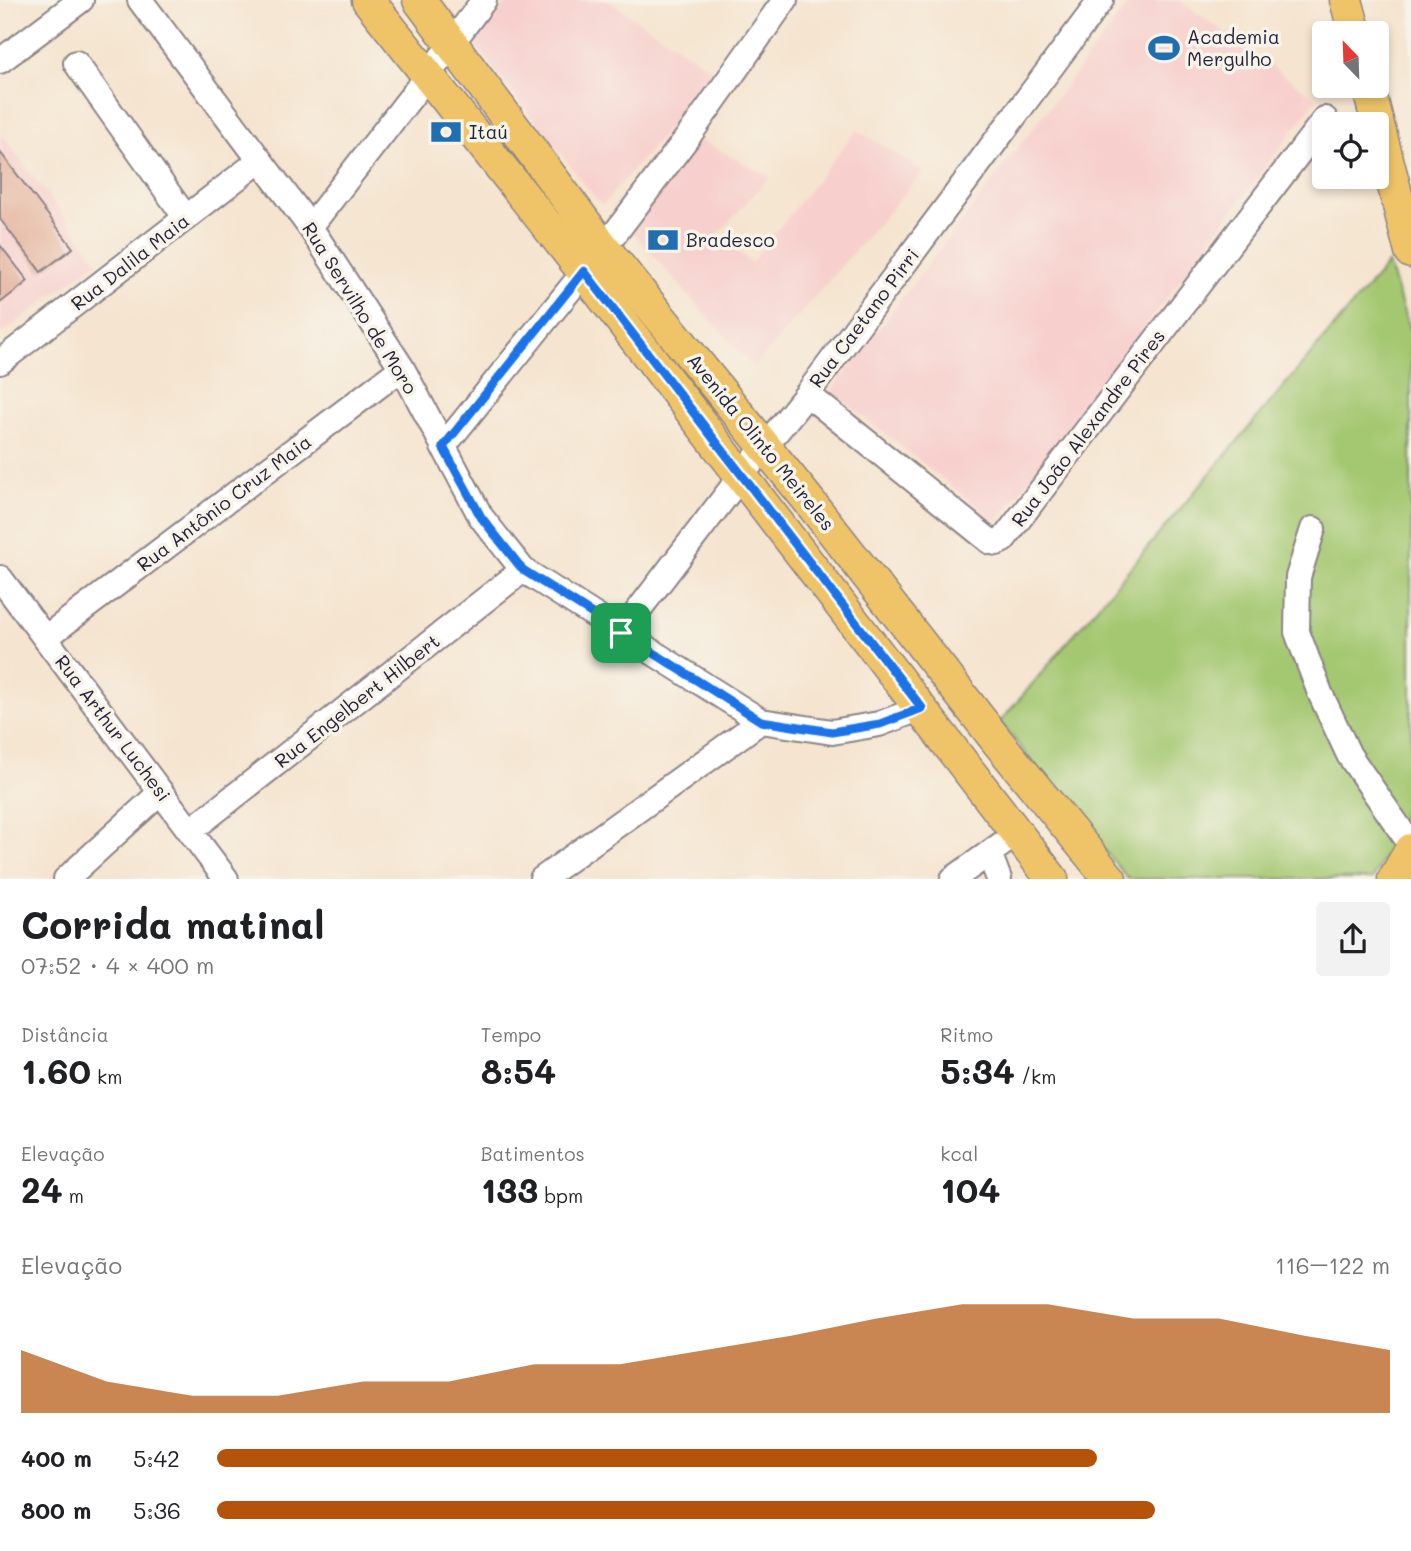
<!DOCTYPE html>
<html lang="pt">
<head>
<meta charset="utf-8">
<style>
	:root { --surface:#fff; --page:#f2f2f2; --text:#202124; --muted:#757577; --accent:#b45309 }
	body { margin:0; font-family:Mali,sans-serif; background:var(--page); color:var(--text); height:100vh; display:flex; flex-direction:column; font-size:26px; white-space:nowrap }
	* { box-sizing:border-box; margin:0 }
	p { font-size:23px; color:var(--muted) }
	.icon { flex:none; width:38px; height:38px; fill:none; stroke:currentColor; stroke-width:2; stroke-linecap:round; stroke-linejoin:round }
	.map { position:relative; height:879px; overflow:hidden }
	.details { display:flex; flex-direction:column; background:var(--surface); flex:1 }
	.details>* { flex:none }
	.needle { width:46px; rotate:337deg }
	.tools { position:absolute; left:1312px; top:21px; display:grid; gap:14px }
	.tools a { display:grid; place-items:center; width:77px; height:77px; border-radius:7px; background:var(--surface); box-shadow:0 4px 10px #0003; font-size:35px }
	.pin { position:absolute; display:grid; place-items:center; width:60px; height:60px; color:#fff; margin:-30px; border-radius:14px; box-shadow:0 4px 10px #0006 }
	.round { display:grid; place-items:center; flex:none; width:74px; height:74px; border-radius:7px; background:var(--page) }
	.headline { display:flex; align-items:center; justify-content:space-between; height:119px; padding:0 21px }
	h1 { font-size:38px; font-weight:700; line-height:52px }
	.figures { display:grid; grid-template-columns:repeat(3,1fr); gap:10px; height:119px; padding:7px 21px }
	.figures div { display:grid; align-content:center }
	.figures b { font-size:35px; font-weight:700 }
	.figures small { font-size:19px; font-weight:400 }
	.figures p { font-size:19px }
	.chart { height:196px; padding:14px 21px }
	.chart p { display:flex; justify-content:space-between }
	.chart svg { width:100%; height:126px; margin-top:7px; fill:var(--accent); opacity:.7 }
	ul { padding:0 21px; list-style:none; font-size:23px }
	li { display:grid; grid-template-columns:112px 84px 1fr; align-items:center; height:52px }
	li i { height:18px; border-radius:9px; background:var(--accent) }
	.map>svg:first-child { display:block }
	.built { fill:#f7d0cd }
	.green { fill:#a4c871; stroke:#637556; stroke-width:2 }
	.building { fill:#e3ae97 }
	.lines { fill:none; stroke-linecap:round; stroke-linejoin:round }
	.minor-casing { stroke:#8c8385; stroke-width:28 }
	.major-casing { stroke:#8c8385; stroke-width:35 }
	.minor { stroke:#fff; stroke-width:24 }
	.major { stroke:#efc469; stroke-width:32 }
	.route-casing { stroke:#fff; stroke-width:14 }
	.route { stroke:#1a73e8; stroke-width:9 }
	.labels { text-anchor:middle; stroke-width:7; stroke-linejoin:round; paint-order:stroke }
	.poi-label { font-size:19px; fill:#22223b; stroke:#f7f3e8; text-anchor:start }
	.street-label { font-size:19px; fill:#22223b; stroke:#f7f3e8 }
</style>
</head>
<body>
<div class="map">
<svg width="1411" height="879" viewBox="0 0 1411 879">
	<rect width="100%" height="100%" fill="#f7f3e8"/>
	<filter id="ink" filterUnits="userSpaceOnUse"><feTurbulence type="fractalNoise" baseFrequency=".0143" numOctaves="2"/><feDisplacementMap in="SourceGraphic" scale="14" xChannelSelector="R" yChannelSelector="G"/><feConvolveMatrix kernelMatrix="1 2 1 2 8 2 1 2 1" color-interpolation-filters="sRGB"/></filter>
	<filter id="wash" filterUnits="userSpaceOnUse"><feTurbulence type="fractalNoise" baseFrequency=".00686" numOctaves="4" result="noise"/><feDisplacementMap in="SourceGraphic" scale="28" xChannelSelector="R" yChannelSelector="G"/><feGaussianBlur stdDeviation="1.57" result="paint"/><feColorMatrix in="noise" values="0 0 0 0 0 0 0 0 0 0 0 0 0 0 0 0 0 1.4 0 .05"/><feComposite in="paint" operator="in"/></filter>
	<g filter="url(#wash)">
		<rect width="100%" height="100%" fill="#f5e4cf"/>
		<path class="built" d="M 509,0 L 607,0 L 716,72 L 602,206 L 473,43 Z
			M 1132,0 L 1179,0 L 1317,99 L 997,522 L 831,391 Z
			M 857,130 L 924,171 L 753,368 L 630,229 L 698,139 L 770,177 L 718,234 L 751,263 Z
			M 0,133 L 98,261 L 0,335 Z"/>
		<path class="green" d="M 1388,263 L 1411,334 L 1411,794 L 1390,844 L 1373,879 L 1128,879 L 1000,722 Z"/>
		<g id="blocks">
			<path class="building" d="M 0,152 L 73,248 L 41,272 L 0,219 Z
				M 0,245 L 28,281 L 0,303 Z"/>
		</g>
	</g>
	<g filter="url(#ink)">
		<use href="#blocks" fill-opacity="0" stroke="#8c8385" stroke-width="2"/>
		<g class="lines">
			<defs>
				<path id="minor" d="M 140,0 L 310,227 L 402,368 L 481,517 L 523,570 L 761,721 L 832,732 L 879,724 L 922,708
					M 0,61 L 81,0
					M 76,63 L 186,218
					M 310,227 L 428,75 L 484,0
					M 604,248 L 690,134 L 785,0
					M 0,362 L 259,161
					M 807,394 L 991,542 L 997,543 L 1003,540 L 1325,119
					M 443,447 L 584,272
					M 1313,529 L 1298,577 L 1297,632 L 1320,693 L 1349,755 L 1411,845
					M 0,578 L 226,879
					M 621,633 L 741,476 L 807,394 L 1101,0
					M 45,638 L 402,368
					M 190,831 L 523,570
					M 989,853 L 999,879
					M 66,879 L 161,792
					M 542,879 L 761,721
					M 953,879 L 1016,834"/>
				<path id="major" d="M 368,0 L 584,272 L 1052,879
					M 419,0 L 604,248 L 809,501 L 997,741 L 1110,879
					M 1346,0 L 1355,33
					M 1368,86 L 1411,252
					M 1394,879 L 1411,850"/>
			</defs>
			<use href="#minor" class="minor-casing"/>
			<use href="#major" class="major-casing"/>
			<use href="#minor" class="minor"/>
			<use href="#major" class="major"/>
		</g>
	</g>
	<g class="lines" filter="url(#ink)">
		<defs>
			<path id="route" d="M 584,271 L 922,708 L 880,724 L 832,732 L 761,721 L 523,570 L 481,517 L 443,447 Z"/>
		</defs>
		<use href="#route" class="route-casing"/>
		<use href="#route" class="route"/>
	</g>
	<defs>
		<symbol id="stadium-bare" viewBox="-9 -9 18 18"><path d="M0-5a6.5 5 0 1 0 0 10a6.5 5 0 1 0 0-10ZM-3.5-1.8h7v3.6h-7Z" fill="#1f6fb2" stroke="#f7f3e8" stroke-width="2.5" paint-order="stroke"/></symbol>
		<symbol id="bank-bare" viewBox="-9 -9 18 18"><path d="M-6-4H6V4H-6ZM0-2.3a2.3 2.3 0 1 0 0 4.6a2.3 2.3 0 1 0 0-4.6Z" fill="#1f6fb2" stroke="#f7f3e8" stroke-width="2.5" paint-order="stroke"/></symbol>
	</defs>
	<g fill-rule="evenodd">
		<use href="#stadium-bare" x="1142" y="26" width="44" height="44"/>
		<use href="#bank-bare" x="424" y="110" width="44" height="44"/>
		<use href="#bank-bare" x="641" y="218" width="44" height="44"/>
	</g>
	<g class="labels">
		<g class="poi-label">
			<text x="1187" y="44">Academia<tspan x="1187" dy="22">Mergulho</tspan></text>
			<text x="469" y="139">Itaú</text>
			<text x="686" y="247">Bradesco</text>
		</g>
		<g class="street-label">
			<text transform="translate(130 262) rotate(-38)" y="7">Rua Dalila Maia</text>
			<text transform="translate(360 308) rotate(58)" y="7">Rua Servilho de Moro</text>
			<text transform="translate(864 318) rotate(-53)" y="7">Rua Caetano Pirri</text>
			<text transform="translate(1088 428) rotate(-53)" y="7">Rua João Alexandre Pires</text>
			<text transform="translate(761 442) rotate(51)" y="7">Avenida Olinto Meireles</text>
			<text transform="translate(224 503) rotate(-37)" y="7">Rua Antônio Cruz Maia</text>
			<text transform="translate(357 701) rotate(-38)" y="7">Rua Engelbert Hilbert</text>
			<text transform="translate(113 728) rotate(53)" y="7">Rua Arthur Luchesi</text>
		</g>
	</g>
</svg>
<div class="tools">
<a><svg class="needle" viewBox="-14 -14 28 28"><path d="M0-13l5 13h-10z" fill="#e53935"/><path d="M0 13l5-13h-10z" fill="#757577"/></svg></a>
<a><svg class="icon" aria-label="locate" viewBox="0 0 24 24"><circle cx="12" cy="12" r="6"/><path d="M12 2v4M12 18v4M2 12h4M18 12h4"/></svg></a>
</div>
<div class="pin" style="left:621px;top:633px;background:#1e9e55"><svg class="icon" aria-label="arrive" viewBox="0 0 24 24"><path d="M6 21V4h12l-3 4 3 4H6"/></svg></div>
</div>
<section class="details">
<div class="headline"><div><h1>Corrida matinal</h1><p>07:52 · 4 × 400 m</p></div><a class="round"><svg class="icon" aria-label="share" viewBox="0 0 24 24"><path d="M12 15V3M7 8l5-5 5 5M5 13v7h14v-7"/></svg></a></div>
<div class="figures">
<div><p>Distância</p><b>1.60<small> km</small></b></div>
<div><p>Tempo</p><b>8:54</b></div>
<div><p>Ritmo</p><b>5:34<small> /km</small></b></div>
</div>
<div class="figures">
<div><p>Elevação</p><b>24<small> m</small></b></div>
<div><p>Batimentos</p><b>133<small> bpm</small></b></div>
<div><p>kcal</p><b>104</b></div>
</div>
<div class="chart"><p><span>Elevação</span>116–122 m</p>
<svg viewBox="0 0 160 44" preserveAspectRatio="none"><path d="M0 44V22L10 33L20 38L30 38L40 33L50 33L60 27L70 27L80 22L90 17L100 11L110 6L120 6L130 11L140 11L150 17L160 22V44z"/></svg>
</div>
<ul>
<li><b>400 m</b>5:42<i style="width:75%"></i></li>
<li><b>800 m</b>5:36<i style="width:80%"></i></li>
</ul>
</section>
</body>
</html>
